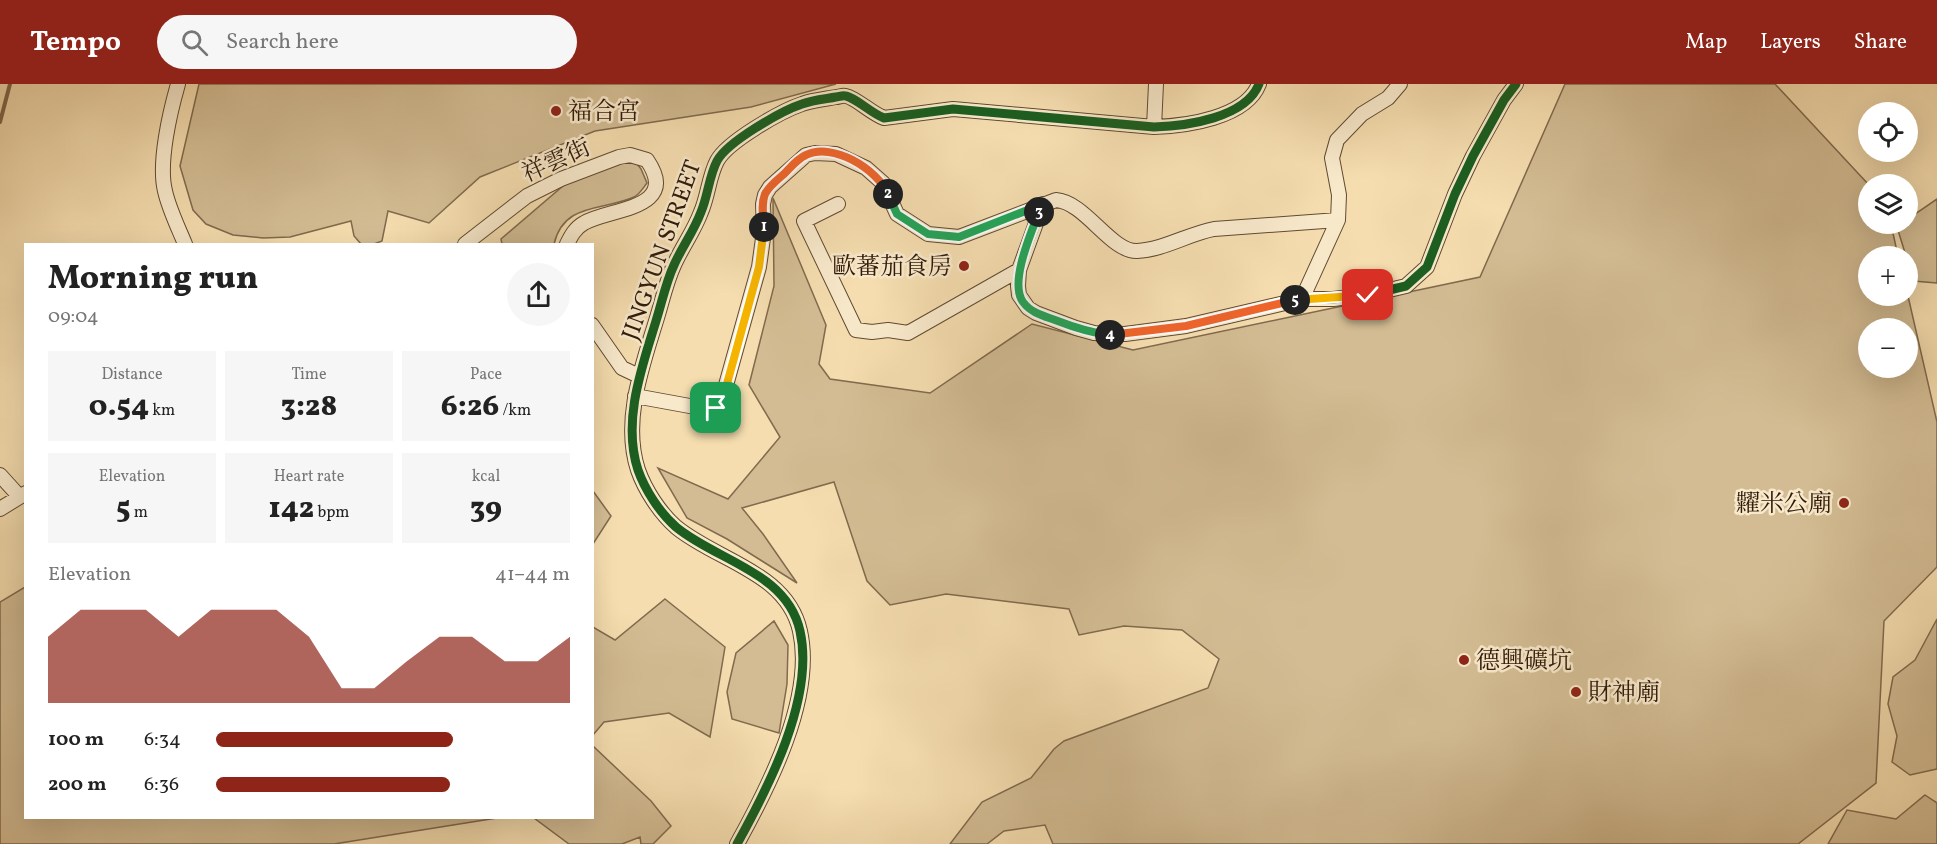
<!DOCTYPE html>
<html lang="en">
<head>
<meta charset="utf-8">
<style>
	:root { --surface:#fff; --page:#f6f6f6; --text:#222; --muted:#767676; --accent:#8f2418 }
	body { margin:0; font-family:Vollkorn,"Noto Serif TC",serif; background:var(--page); color:var(--text); height:100vh; display:flex; flex-direction:column; font-size:22px; white-space:nowrap }
	* { box-sizing:border-box; margin:0 }
	p { font-size:20px; color:var(--muted) }
	.icon { flex:none; width:33px; height:33px; fill:none; stroke:currentColor; stroke-width:2; stroke-linecap:round; stroke-linejoin:round }
	.map { position:relative; flex:1; overflow:hidden }
	.panel { position:absolute; left:24px; top:159px; width:570px; height:576px; display:flex; flex-direction:column; background:var(--surface); border-radius:0px; box-shadow:0 6px 24px #0002 }
	.panel>* { flex:none }
	.buttons { position:absolute; left:1858px; top:18px; display:grid; gap:12px }
	.buttons a { display:grid; place-items:center; width:60px; height:60px; border-radius:50%; background:var(--surface); box-shadow:0 6px 24px #0002; font-size:30px }
	.pin { position:absolute; display:grid; place-items:center; width:51px; height:51px; color:#fff; margin:-26px; border-radius:12px; box-shadow:0 3px 9px #0006 }
	.km { position:absolute; width:30px; height:30px; margin:-15px; border-radius:50%; background:#222; color:#fff; font-size:16px; line-height:30px; text-align:center }
	.round { display:grid; place-items:center; flex:none; width:63px; height:63px; border-radius:32px; background:var(--page) }
	.headline { display:flex; align-items:center; justify-content:space-between; height:102px; padding:0 24px }
	h1 { font-size:33px; font-weight:800; line-height:45px }
	.figures { display:grid; grid-template-columns:repeat(3,1fr); gap:9px; height:102px; padding:6px 24px }
	.figures div { display:grid; align-content:center; border-radius:0px; background:var(--page); text-align:center }
	.figures b { font-size:30px; font-weight:800 }
	.figures small { font-size:16px; font-weight:400 }
	.figures p { font-size:16px }
	.chart { height:168px; padding:12px 24px }
	.chart p { display:flex; justify-content:space-between }
	.chart svg { width:100%; height:108px; margin-top:6px; fill:var(--accent); opacity:.7 }
	ul { padding:0 24px; list-style:none; font-size:20px }
	li { display:grid; grid-template-columns:96px 72px 1fr; align-items:center; height:45px }
	li i { height:15px; border-radius:8px; background:var(--accent) }
	header { display:flex; align-items:center; gap:36px; box-sizing:border-box; height:84px; padding:0 30px; background:var(--accent); color:#fff }
	header strong { font-size:28px }
	nav { display:flex; gap:33px; margin-inline-start:auto; font-size:21px }
	.search { width:420px; height:54px; background:var(--page); display:flex; align-items:center; gap:15px; box-sizing:border-box; padding:0 21px; border-radius:33px; color:var(--muted); font-size:22px }
	.map>svg:first-child { display:block }
	.green { fill:#d3bc93; stroke:#816a4e; stroke-width:1.5; fill-rule:evenodd }
	.lines { fill:none; stroke-linecap:round; stroke-linejoin:round }
	.stream { stroke:#7e664a; stroke-width:4 }
	.minor-casing { stroke:#604a32; stroke-width:16 }
	.minor { stroke:#f8e9cb; stroke-width:14 }
	.cycleway-casing { stroke:#f8e9cb; stroke-width:13 }
	.cycleway { stroke:#1b5e20; stroke-width:9 }
	.split-1-casing { stroke:#fff; stroke-width:12 }
	.split-2-casing { stroke:#fff; stroke-width:12 }
	.split-3-casing { stroke:#fff; stroke-width:12 }
	.split-4-casing { stroke:#fff; stroke-width:12 }
	.split-5-casing { stroke:#fff; stroke-width:12 }
	.split-6-casing { stroke:#fff; stroke-width:12 }
	.split-1 { stroke:#f5b400; stroke-width:8 }
	.split-2 { stroke:#f0652b; stroke-width:8 }
	.split-3 { stroke:#22a559; stroke-width:8 }
	.split-4 { stroke:#22a559; stroke-width:8 }
	.split-5 { stroke:#f0652b; stroke-width:8 }
	.split-6 { stroke:#f5b400; stroke-width:8 }
	.poi-dot { fill:#8f2418; stroke:#f8e9cb; stroke-width:2 }
	.labels { text-anchor:middle; stroke-width:5; stroke-linejoin:round; paint-order:stroke }
	.poi-label { font-size:24px; fill:#2f1908; stroke:#f8e9cb; text-anchor:start }
	.street-label { font-size:24px; fill:#2f1908; stroke:#f8e9cb }
</style>
</head>
<body>
<header>
<strong>Tempo</strong>
<div class="search"><svg class="icon" aria-label="search" viewBox="0 0 24 24"><circle cx="10" cy="10" r="6"/><path d="M15 15l6 6"/></svg>Search here</div>
<nav><a>Map</a><a>Layers</a><a>Share</a></nav>
</header>
<div class="map">
<svg width="1937" height="760" viewBox="0 0 1937 760">
	<rect width="100%" height="100%" fill="#f5ddaf"/>
	<filter id="stains"><feTurbulence type="fractalNoise" baseFrequency=".00333" numOctaves="4"/><feColorMatrix values="0 0 0 0 .2 0 0 0 0 .09 0 0 0 0 .02 0 0 0 .5 -.17"/></filter>
	<radialGradient id="worn" r=".72"><stop offset=".6" stop-color="#630" stop-opacity="0"/><stop offset="1" stop-color="#630" stop-opacity=".3"/></radialGradient>
	<path class="green" d="M 199,0 L 836,0 L 751,23 L 595,47 L 480,93 L 429,139 L 388,127 L 382,157 L 374,160 L 361,160 L 354,152 L 351,137 L 290,153 L 263,154 L 233,151 L 206,140 L 193,126 L 180,82 Z
		M 1565,0 L 1775,0 L 1869,101 L 1869,140 L 1891,140 L 1898,172 L 1869,172 L 1869,212 L 1908,212 L 1937,338 L 1937,483 L 1884,537 L 1876,699 L 1798,760 L 1053,760 L 1045,741 L 1004,747 L 987,760 L 950,760 L 982,718 L 1031,694 L 1054,665 L 1064,657 L 1208,604 L 1219,575 L 1182,546 L 1124,542 L 1079,551 L 1069,525 L 946,510 L 890,521 L 867,497 L 834,398 L 742,424 L 763,450 L 797,499 L 727,455 L 687,434 L 658,384 L 728,415 L 780,353 L 749,301 L 774,202 L 773,114 L 826,241 L 819,280 L 830,295 L 930,309 L 1032,240 L 1133,266 L 1480,193 ZM 1869,244 L 1908,244 L 1908,284 L 1869,284 Z
		M 633,75 L 641,85 L 647,99 C 643,104 639,111 634,113 C 603,127 564,118 554,160 L 502,160 L 501,155 L 570,96 Z
		M 1937,115 L 1937,199 L 1913,197 L 1908,180 L 1908,172 L 1906,172 L 1897,143 L 1902,140 L 1908,140 L 1908,135 Z
		M 593,407 L 611,432 L 593,460 Z
		M 25,503 L 26,734 L 497,734 L 334,760 L 0,760 L 0,518 Z
		M 665,515 L 725,563 L 710,653 L 669,629 L 604,638 L 593,651 L 593,543 L 615,556 Z
		M 1937,535 L 1937,685 L 1910,691 L 1892,678 L 1897,652 L 1888,620 L 1893,593 L 1915,576 Z
		M 774,537 L 788,561 L 787,600 L 779,649 L 732,635 L 727,608 L 736,569 Z
		M 593,662 L 651,717 L 671,742 L 653,760 L 641,760 L 640,753 L 622,760 L 569,760 L 534,734 L 592,734 Z
		M 1925,711 L 1937,719 L 1937,760 L 1828,760 L 1847,726 L 1896,735 Z"/>
	<g class="lines">
		<path class="stream" d="M 0,38 L 10,0"/>
		<defs>
			<path id="minor" d="M 178,0 C 170,28 158,79 165,107 C 169,125 178,143 185,160
				M 1154,43 L 1156,0
				M 838,120 L 804,137 L 856,246 L 872,248 L 888,246 L 908,249 L 1019,186
				M 1043,120 L 1019,186 L 1018,202 L 1019,211 L 1028,224 L 1036,229 L 1076,244 L 1094,249 L 1125,250 L 1186,242 L 1302,215 L 1333,215 L 1368,211 L 1406,202 L 1427,183 L 1455,110 L 1473,72 L 1504,16 L 1516,0
				M 465,160 L 527,112 L 561,95 L 619,73 L 630,71 L 647,76 C 681,126 609,124 584,139 C 575,144 571,152 567,160
				M 1302,215 L 1338,136 L 1339,111 L 1332,74 L 1337,56 L 1362,30 L 1388,14 L 1400,0
				M 592,241 L 622,284 L 639,292
				M 635,312 L 706,325 L 716,324 L 721,319 L 759,183 L 764,147 L 763,120 L 765,111 L 770,103 L 806,71 L 815,69 L 836,70 L 866,84 L 883,99 L 897,130 L 928,150 L 959,153 L 1056,116 C 1085,118 1111,168 1137,167 C 1163,166 1188,150 1214,145 L 1338,136
				M 0,391 L 19,412
				M 0,425 L 26,409
				M 737,760 C 768,704 815,614 800,547 C 787,488 717,477 676,443 C 660,429 645,406 638,386 C 622,337 642,283 656,237 C 662,218 666,198 674,181 C 682,163 694,147 701,128 C 708,112 709,92 717,77 C 727,58 781,27 802,20 C 813,16 825,15 836,13 C 839,13 842,11 846,12 C 856,14 871,29 884,34 L 953,25 L 1154,43 C 1186,42 1246,34 1259,0"/>
		</defs>
		<use href="#minor" class="minor-casing"/>
		<use href="#minor" class="minor"/>
		<defs>
			<path id="cycleway" d="M 1043,120 L 1019,186 L 1018,202 L 1019,211 L 1028,224 L 1036,229 L 1076,244 L 1094,249 L 1125,250 L 1186,242 L 1302,215 L 1333,215 L 1368,211 L 1406,202 L 1427,183 L 1455,110 L 1473,72 L 1504,16 L 1516,0
				M 737,760 C 768,704 815,614 800,547 C 787,488 717,477 676,443 C 660,429 645,406 638,386 C 622,337 642,283 656,237 C 662,218 666,198 674,181 C 682,163 694,147 701,128 C 708,112 709,92 717,77 C 727,58 781,27 802,20 C 813,16 825,15 836,13 C 839,13 842,11 846,12 C 856,14 871,29 884,34 L 953,25 L 1154,43 C 1186,42 1246,34 1259,0"/>
		</defs>
		<use href="#cycleway" class="cycleway-casing"/>
		<use href="#cycleway" class="cycleway"/>
	</g>
	<g class="lines">
		<defs>
			<path id="split-1" d="M 716,324 L 722,319 L 725,307 L 759,183 L 764,143"/>
			<path id="split-2" d="M 764,143 C 763,132 761,120 765,110 C 769,102 777,96 784,90 C 791,83 797,75 806,71 C 833,58 877,85 888,110"/>
			<path id="split-3" d="M 888,110 L 897,130 L 928,150 L 959,153 L 1043,120 L 1039,128"/>
			<path id="split-4" d="M 1039,128 C 1031,149 1009,199 1023,218 C 1031,229 1044,232 1055,236 C 1073,243 1091,249 1110,251"/>
			<path id="split-5" d="M 1110,251 L 1186,242 L 1295,216"/>
			<path id="split-6" d="M 1295,216 L 1368,211"/>
		</defs>
		<use href="#split-1" class="split-1-casing"/>
		<use href="#split-2" class="split-2-casing"/>
		<use href="#split-3" class="split-3-casing"/>
		<use href="#split-4" class="split-4-casing"/>
		<use href="#split-5" class="split-5-casing"/>
		<use href="#split-6" class="split-6-casing"/>
		<use href="#split-1" class="split-1"/>
		<use href="#split-2" class="split-2"/>
		<use href="#split-3" class="split-3"/>
		<use href="#split-4" class="split-4"/>
		<use href="#split-5" class="split-5"/>
		<use href="#split-6" class="split-6"/>
	</g>
	<g class="poi-dot">
		<circle cx="556" cy="27" r="6"/>
		<circle cx="964" cy="182" r="6"/>
		<circle cx="1844" cy="419" r="6"/>
		<circle cx="1464" cy="576" r="6"/>
		<circle cx="1576" cy="608" r="6"/>
	</g>
	<g class="labels">
		<g class="poi-label">
			<text x="568" y="35">福合宮</text>
			<text x="952" y="190" text-anchor="end">歐蕃茄食房</text>
			<text x="1832" y="427" text-anchor="end">糶米公廟</text>
			<text x="1476" y="584">德興礦坑</text>
			<text x="1588" y="616">財神廟</text>
		</g>
		<g class="street-label">
			<text transform="translate(556 76) rotate(-24)" y="8">祥雲街</text>
			<text transform="translate(661 166) rotate(-70)" y="8">JINGYUN STREET</text>
		</g>
	</g>
	<rect width="100%" height="100%" filter="url(#stains)"/>
	<rect width="100%" height="100%" fill="url(#worn)"/>
</svg>
<div class="buttons">
<a><svg class="icon" aria-label="locate" viewBox="0 0 24 24"><circle cx="12" cy="12" r="6"/><path d="M12 2v4M12 18v4M2 12h4M18 12h4"/></svg></a>
<a><svg class="icon" aria-label="layers" viewBox="0 0 24 24"><path d="M12 4l9 5-9 5-9-5zM3 14l9 5 9-5"/></svg></a>
<a>+</a>
<a>−</a>
</div>
<div class="pin" style="left:716px;top:324px;background:#1e9e55"><svg class="icon" aria-label="arrive" viewBox="0 0 24 24"><path d="M6 21V4h12l-3 4 3 4H6"/></svg></div>
<div class="pin" style="left:1368px;top:211px;background:#d93025"><svg class="icon" aria-label="check" viewBox="0 0 24 24"><path d="M5 12l5 5 9-10"/></svg></div>
<b class="km" style="left:764px;top:143px">1</b>
<b class="km" style="left:888px;top:110px">2</b>
<b class="km" style="left:1039px;top:128px">3</b>
<b class="km" style="left:1110px;top:251px">4</b>
<b class="km" style="left:1295px;top:216px">5</b>
<section class="panel">
<div class="headline"><div><h1>Morning run</h1><p>09:04</p></div><a class="round"><svg class="icon" aria-label="share" viewBox="0 0 24 24"><path d="M12 15V3M7 8l5-5 5 5M5 13v7h14v-7"/></svg></a></div>
<div class="figures">
<div><p>Distance</p><b>0.54<small> km</small></b></div>
<div><p>Time</p><b>3:28</b></div>
<div><p>Pace</p><b>6:26<small> /km</small></b></div>
</div>
<div class="figures">
<div><p>Elevation</p><b>5<small> m</small></b></div>
<div><p>Heart rate</p><b>142<small> bpm</small></b></div>
<div><p>kcal</p><b>39</b></div>
</div>
<div class="chart"><p><span>Elevation</span>41–44 m</p>
<svg viewBox="0 0 160 44" preserveAspectRatio="none"><path d="M0 44V17L10 6L20 6L30 6L40 17L50 6L60 6L70 6L80 17L90 38L100 38L110 27L120 17L130 17L140 27L150 27L160 17V44z"/></svg>
</div>
<ul>
<li><b>100 m</b>6:34<i style="width:67%"></i></li>
<li><b>200 m</b>6:36<i style="width:66%"></i></li>
</ul>
</section>
</div>
</body>
</html>
